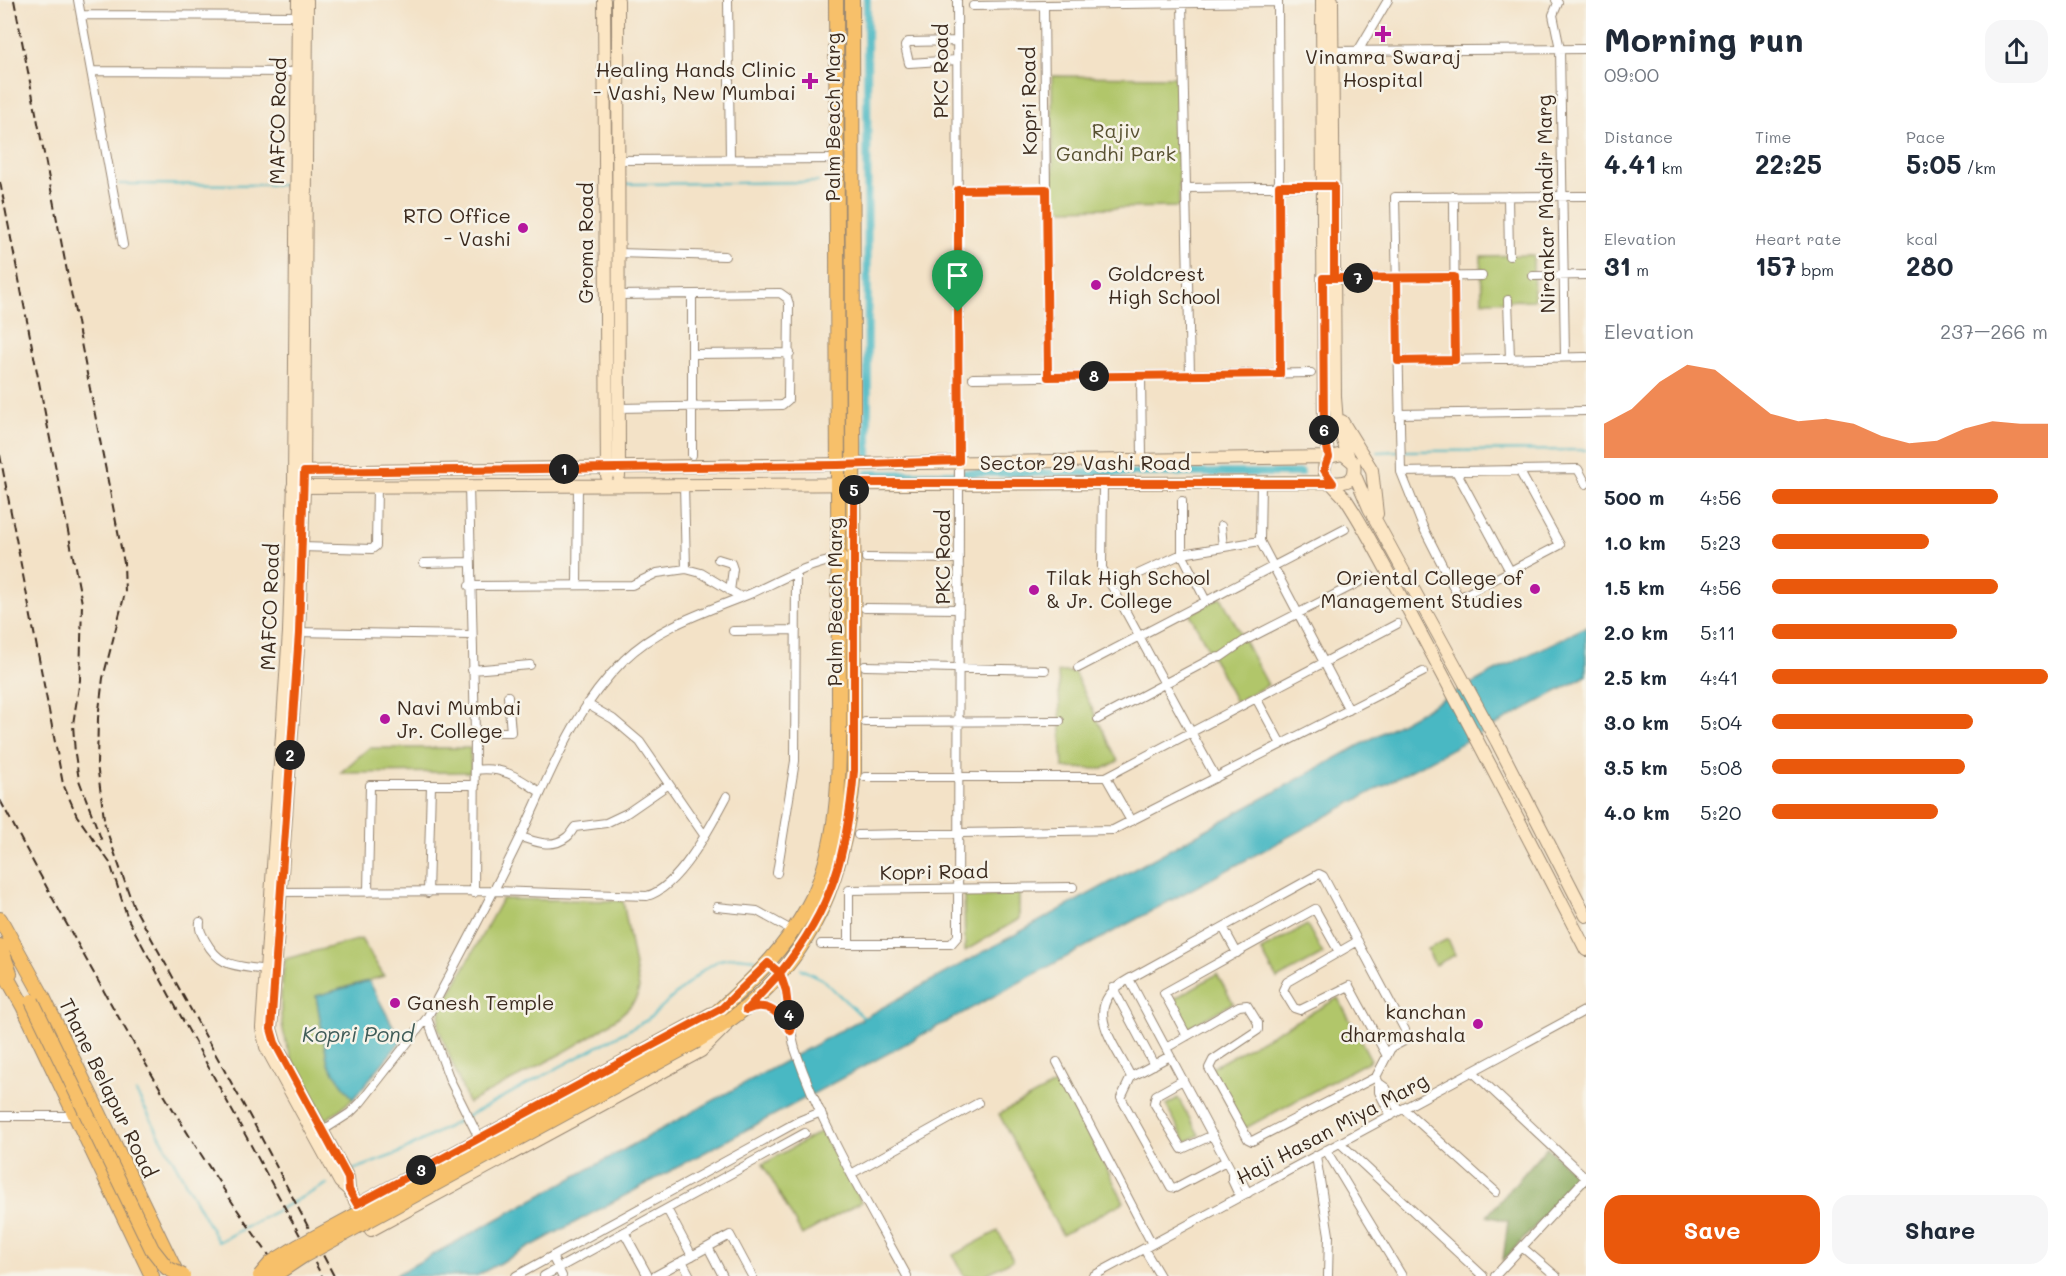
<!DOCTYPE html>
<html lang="en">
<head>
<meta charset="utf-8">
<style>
	:root { --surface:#fff; --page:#f6f6f7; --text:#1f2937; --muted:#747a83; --accent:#ea580c }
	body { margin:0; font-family:Mali,sans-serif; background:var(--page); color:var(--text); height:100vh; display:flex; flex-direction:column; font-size:22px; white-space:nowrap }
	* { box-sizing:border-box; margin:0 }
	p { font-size:20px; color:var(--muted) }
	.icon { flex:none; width:33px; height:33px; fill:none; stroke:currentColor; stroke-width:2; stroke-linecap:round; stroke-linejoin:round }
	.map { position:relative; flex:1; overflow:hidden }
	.sheet { display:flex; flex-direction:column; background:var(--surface); width:480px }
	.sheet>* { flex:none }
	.pin { position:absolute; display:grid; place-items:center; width:51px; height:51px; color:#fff; margin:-62px -26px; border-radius:50% 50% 50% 0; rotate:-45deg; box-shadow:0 0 6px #0007 }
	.pin .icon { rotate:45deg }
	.km { position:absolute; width:30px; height:30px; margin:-15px; border-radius:50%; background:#222; color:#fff; font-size:16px; line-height:30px; text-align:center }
	.round { display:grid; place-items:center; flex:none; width:63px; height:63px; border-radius:18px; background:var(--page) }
	.summary { display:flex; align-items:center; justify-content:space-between; height:102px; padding:0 18px }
	h1 { font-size:33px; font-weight:700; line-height:45px }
	.stats { display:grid; grid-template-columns:repeat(3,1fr); gap:9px; height:102px; padding:6px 18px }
	.stats div { display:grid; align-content:center }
	.stats b { font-size:26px; font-weight:700 }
	.stats small { font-size:16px; font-weight:400 }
	.stats p { font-size:16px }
	.chart { height:168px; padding:12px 18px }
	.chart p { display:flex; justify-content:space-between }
	.chart svg { width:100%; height:108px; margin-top:6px; fill:var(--accent); opacity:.7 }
	.action { display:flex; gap:12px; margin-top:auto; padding:12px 18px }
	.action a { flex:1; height:69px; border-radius:18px; background:var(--accent); color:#fff; font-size:24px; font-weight:700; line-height:69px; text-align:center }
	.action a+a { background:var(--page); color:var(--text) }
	ul { padding:0 18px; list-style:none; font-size:20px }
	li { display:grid; grid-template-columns:96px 72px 1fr; align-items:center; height:45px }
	li i { height:15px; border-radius:8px; background:var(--accent) }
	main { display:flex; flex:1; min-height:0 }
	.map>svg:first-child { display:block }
	.green { fill:#b1c66a; stroke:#767844; stroke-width:1.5 }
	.forest { fill:#8cab5e; stroke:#646a3e; stroke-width:1.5 }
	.water { fill:#4ab8c3; stroke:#427170; stroke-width:1.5 }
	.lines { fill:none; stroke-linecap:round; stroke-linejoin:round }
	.stream { stroke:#4ab8c3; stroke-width:2 }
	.canal { stroke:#4ab8c3; stroke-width:8 }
	.minor-casing { stroke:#978672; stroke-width:10 }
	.secondary-casing { stroke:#978672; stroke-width:14 }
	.primary-casing { stroke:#978672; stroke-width:16 }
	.minor { stroke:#fff; stroke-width:8 }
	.secondary { stroke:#fce6c4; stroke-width:12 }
	.primary { stroke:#f7c06b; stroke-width:14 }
	.rail { stroke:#3b2a1e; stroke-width:2; stroke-dasharray:9 4.5; stroke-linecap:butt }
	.primary-bridge-casing { stroke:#978672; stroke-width:16; stroke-linecap:butt }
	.primary-bridge { stroke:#f7c06b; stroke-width:14 }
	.route-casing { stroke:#fff; stroke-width:12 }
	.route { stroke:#ea580c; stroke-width:8 }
	.poi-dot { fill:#b5179e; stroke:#f7f3e8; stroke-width:2 }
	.labels { text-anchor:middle; stroke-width:5; stroke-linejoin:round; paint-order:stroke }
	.poi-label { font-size:20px; fill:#3b2a1e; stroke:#f7f3e8; text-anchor:end }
	.street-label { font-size:20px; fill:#3b2a1e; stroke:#f7f3e8 }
	.park-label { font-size:20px; fill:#585131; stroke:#f7f3e8 }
	.water-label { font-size:21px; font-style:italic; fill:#405c58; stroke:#f7f3e8 }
</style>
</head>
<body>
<main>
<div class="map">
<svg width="1586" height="1276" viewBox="0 0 1586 1276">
	<rect width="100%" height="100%" fill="#f7f3e8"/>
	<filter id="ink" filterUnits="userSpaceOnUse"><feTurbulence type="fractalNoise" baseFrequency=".0167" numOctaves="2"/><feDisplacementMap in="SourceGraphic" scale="12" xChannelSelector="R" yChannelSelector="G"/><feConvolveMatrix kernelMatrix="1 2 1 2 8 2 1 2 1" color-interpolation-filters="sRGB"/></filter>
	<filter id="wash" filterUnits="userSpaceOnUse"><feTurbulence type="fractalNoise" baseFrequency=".008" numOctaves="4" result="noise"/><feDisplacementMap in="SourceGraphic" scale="24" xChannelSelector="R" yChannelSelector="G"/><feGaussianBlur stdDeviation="1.35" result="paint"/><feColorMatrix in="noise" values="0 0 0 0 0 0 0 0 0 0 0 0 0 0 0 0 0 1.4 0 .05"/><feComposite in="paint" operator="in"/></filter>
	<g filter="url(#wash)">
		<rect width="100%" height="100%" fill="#f3e2c7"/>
		<path class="green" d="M 1052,76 L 1178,77 L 1179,207 L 1053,209 Z
			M 1533,255 L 1534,300 L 1482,301 L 1481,256 Z
			M 1221,597 L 1268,685 L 1236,702 L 1190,614 Z
			M 1058,672 L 1074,672 L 1118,761 L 1103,769 L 1063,768 Z
			M 369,748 L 470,748 L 471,772 L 340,773 Z
			M 1019,893 L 1019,919 L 965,951 L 964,894 Z
			M 502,899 L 623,901 L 639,988 C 638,993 637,998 634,1001 C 613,1032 505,1083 468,1103 L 438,1027 L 441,1010 Z
			M 1307,925 L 1323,954 L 1277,979 L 1261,950 Z
			M 361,939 L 384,976 L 316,996 L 328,1063 L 353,1099 L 323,1122 C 308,1092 287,1058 282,1024 C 279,1002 282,981 285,959 Z
			M 1448,939 L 1455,955 L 1435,965 L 1427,949 Z
			M 1217,974 L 1233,1003 L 1188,1028 L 1172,1000 Z
			M 1338,998 L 1371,1060 L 1242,1130 L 1209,1069 Z
			M 1061,1081 L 1124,1202 L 1062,1235 L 999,1114 Z
			M 1178,1098 L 1199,1135 L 1186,1142 L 1166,1105 Z
			M 822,1131 L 861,1202 L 802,1235 L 763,1164 Z
			M 998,1231 L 1013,1260 L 983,1276 L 964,1276 L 953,1255 Z"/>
		<path class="forest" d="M 1547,1147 L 1579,1179 L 1503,1261 L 1508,1221 L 1487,1216 Z"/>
		<path class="water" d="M 1586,627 L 1586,676 L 476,1276 L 394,1276 L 1491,673 Z
			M 369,981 L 401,1041 L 353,1099 L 328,1064 L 316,996 Z"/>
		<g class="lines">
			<path class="stream" d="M 119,184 L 282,185
				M 627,184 L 818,182
				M 1404,451 L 1586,450
				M 1377,452 L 1398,451
				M 801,969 L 822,979 L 866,1020
				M 136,1092 L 218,1242 L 327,1184
				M 353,1170 L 399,1153 L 647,1020 L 703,970 L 719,960 L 736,957 L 756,959"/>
			<path class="canal" d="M 867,0 L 868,458
				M 965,473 L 1131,473
				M 1139,473 L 1301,473
				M 868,474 L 953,474"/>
		</g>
	</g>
	<g filter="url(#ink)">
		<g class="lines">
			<defs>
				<path id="minor" d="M 78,0 L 123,245
					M 728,0 L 730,159
					M 1556,0 L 1558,3 L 1553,15 L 1560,49 L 1565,357
					M 1182,3 L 1190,375
					M 973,6 L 1278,2 L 1280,374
					M 1044,6 L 1048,377
					M 81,15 L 298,16
					M 1328,51 L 1586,49
					M 1358,51 L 1388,0
					M 957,60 L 909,63 L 905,46 L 908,42 L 957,41
					M 92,71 L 301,72
					M 618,160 L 838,159
					M 1186,188 L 1327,186
					M 958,190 L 1046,189
					M 1454,196 L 1455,360
					M 1508,196 L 1509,256
					M 617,253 L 725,256
					M 1533,276 L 1586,275
					M 1329,278 L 1482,276
					M 619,295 L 780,293 L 787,298 L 789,304 L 788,400 L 782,405 L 619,408
					M 692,295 L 692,455
					M 1508,300 L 1510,359
					M 693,354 L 790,353
					M 1398,361 L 1586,357
					M 1141,376 L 1142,459
					M 973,378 L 1311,373
					M 1399,414 L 1586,411
					M 1519,470 L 1560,545 L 1459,598 L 1423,527 L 1401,472 L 1395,197 L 1586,196
					M 1456,471 L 1510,571
					M 1401,472 L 1578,469 L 1586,484
					M 1261,482 L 1260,541 L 1349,710
					M 1103,483 L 1102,568 L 1216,778
					M 684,484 L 686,569
					M 469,486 L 475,732 L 474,893
					M 1182,501 L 1182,554 L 1206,601
					M 1221,526 L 1223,547
					M 301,547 L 372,549 L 376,546 L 377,486
					M 866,558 L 959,559
					M 718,559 L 731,563 L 733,569 L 730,591
					M 424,563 L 469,562
					M 577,585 L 578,485
					M 469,586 L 632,585 L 657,573 L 686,569 L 701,573 L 741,597
					M 1112,586 L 1182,554 L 1260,541
					M 865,608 L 959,609
					M 733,631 L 796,630
					M 295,632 L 471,635
					M 865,666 L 1045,670
					M 1078,668 L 1345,529
					M 472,670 L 530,665
					M 1256,698 L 1281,744
					M 587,704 L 613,719 L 640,742 L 704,835
					M 1098,719 L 1213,658 L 1221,657 L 1244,641 L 1371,576
					M 865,722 L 1060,721
					M 475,732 L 511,732 L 508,696
					M 475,770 C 502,766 518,777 540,792
					M 865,777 L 1106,777 L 1397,624
					M 1106,777 L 1131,821
					M 858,835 L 1113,830 L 1423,672
					M 521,837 C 536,842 552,849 567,837 C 570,835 572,830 575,827 L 606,823 L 627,813 L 669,784
					M 777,873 L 795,761 L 796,574
					M 276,892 L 494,891 L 647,896 C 679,888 712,824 727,796
					M 368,892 L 370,785 L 475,785
					M 428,893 L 431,785
					M 717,907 L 757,911 L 793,931
					M 200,922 C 199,929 201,933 205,940 C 221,969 236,965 266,970
					M 1224,929 L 1237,953
					M 1358,941 L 1287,982 L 1283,990 L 1294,1008 L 1300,1010 L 1349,986 L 1387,1056
					M 821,944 L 951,944 L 958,936 L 959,483 L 957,0
					M 849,944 L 849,890 L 1073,887
					M 768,963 C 794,985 786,1019 795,1049 C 822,1129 867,1202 907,1276
					M 1129,979 C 1080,1006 1112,1039 1131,1077 L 1121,1098 L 1171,1187 L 1175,1188 L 1226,1161
					M 1113,988 L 1154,1065
					M 747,1010 C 768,1001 778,1012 789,1028
					M 1187,1036 L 1164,993 L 1315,909 L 1339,952
					M 1166,1048 L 1239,1006 L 1247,1005 L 1258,1023 L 1258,1030 L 1213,1060 L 1209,1068 L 1248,1139 L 1252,1141 L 1376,1077
					M 1057,1062 L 1152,1244
					M 1473,1072 L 1586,1178
					M 1131,1077 L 1170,1056
					M 1183,1080 L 1156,1095 L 1154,1103 L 1182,1149 L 1213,1135
					M 1404,1109 L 1496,1192
					M 0,1116 L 76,1116
					M 1391,1116 L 1379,1092 L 1379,1083 L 1386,1088 L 1399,1111
					M 322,1131 L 350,1113 L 361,1102 L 427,1018
					M 479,1138 L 450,1080 L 427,1018 C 458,959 490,900 519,840 C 551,774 570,714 624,660 C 658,626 708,611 752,593 C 783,579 820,557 854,558
					M 1340,1143 L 1483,1276
					M 1326,1150 L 1402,1276
					M 1316,1156 L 1329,1235 L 1328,1276
					M 1232,1172 L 1129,979 L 1319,874 L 1323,876 L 1405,1030 L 1404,1041 L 1391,1048 L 1376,1077 L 1379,1083
					M 851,1174 L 978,1103
					M 1240,1197 L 1232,1180 L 1232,1172 L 1239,1176 L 1248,1193
					M 667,1209 L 692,1256
					M 624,1232 L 648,1276
					M 708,1247 L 723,1276
					M 1522,1247 L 1556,1276
					M 1144,1249 L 1160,1276
					M 552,1256 L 562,1276
					M 682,1261 L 690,1276
					M 516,1276 L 799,1121 L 821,1112
					M 544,1276 L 805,1133
					M 655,1276 L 730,1235 L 752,1276
					M 1093,1276 L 1586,1010
					M 1495,1276 L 1586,1178"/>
				<path id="secondary" d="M 298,0 L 294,482 L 289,632 L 262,1028 L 266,1047 L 340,1182 L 349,1190 L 371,1230 L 701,1051 L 725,1027
					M 307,0 L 304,487 L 299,633 L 271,1029 L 275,1043 L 348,1178 L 349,1190
					M 604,0 L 607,476
					M 618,0 L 619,476
					M 1322,0 L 1324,433 L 1329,457
					M 1332,0 L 1335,397 L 1337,423 L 1348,455
					M 1342,421 L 1372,470 L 1377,514
					M 296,472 L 1329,457
					M 1354,473 L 1369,508 L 1497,742 L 1586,916
					M 293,487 L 1323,482 C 1338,483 1358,486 1354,463 L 1343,454 L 1329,457 C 1325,462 1323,467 1325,473 C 1328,483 1341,492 1347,501 C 1364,527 1378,554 1392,580 C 1459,703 1522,826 1586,950
					M 357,1205 L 712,1013"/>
				<path id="primary" d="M 0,919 L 42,995 L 178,1276
					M 0,946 L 10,973
					M 0,965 L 23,1006 L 152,1276
					M 693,1033 C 742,991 789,950 816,890 C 843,826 839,753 839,686 C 839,619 838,552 838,484 C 836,323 838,161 836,0
					M 697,1041 C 804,980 844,891 854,771 L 852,0"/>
			</defs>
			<use href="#minor" class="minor-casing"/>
			<use href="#secondary" class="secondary-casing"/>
			<use href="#primary" class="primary-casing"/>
			<use href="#minor" class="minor"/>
			<use href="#secondary" class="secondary"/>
			<use href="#primary" class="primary"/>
			<path class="rail" d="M 14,0 L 124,563 L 125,593 L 103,678 L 98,718 L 97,764 L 105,826 L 133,905 L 253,1122 L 334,1276
				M 0,182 L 82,603 L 80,680 L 73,724 L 75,754 L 79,780 L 103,844
				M 0,455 L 63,784 L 77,816 L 110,863 L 128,919 L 322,1276
				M 0,800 C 87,963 174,1126 284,1276"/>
			<defs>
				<path id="primary-bridge" d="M 32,1001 L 152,1249 L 167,1268 L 183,1276
					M 260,1276 L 271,1263 L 297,1247 L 693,1033
					M 273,1276 L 303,1256 L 697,1041"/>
			</defs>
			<use href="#primary-bridge" class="primary-bridge-casing"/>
			<use href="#primary-bridge" class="primary-bridge"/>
		</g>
	</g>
	<g class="lines" filter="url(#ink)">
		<defs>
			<path id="route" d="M 958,312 L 959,461 L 838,465 L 304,472 L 299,633 L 271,1029 L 275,1043 L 348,1178 L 349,1190 L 357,1204 L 722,1008 L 768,963 L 780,973 L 746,1010 C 769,1000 779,1014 791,1031 L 786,991 L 780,973 C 833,908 847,854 854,771 L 854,483 L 1333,483 L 1324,470 L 1329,457 L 1324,433 L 1323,278 L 1397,278 L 1398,361 L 1455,360 L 1454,277 L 1334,278 L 1334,186 L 1279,186 L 1280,374 L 1048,377 L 1046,189 L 958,190 L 958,312"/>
		</defs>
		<use href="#route" class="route-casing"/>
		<use href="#route" class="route"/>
	</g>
	<g class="poi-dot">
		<path d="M1380 25h6v6h6v6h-6v6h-6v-6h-6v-6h6z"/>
		<path d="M807 72h6v6h6v6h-6v6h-6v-6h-6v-6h6z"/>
		<circle cx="523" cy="228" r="6"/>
		<circle cx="1096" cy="285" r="6"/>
		<circle cx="1535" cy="589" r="6"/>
		<circle cx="1034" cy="590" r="6"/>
		<circle cx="385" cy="719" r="6"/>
		<circle cx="395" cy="1003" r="6"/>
		<circle cx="1478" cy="1024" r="6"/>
	</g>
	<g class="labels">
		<g class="poi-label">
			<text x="1383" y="64" text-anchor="middle">Vinamra Swaraj<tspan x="1383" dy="23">Hospital</tspan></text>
			<text x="796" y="77">Healing Hands Clinic<tspan x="796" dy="23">- Vashi, New Mumbai</tspan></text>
			<text x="511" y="223">RTO Office<tspan x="511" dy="23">- Vashi</tspan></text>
			<text x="1108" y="281" text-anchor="start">Goldcrest<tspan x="1108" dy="23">High School</tspan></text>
			<text x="1046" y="585" text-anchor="start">Tilak High School<tspan x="1046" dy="23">&amp; Jr. College</tspan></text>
			<text x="1523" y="585">Oriental College of<tspan x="1523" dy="23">Management Studies</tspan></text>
			<text x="397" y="715" text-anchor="start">Navi Mumbai<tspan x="397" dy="23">Jr. College</tspan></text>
			<text x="407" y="1010" text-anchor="start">Ganesh Temple</text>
			<text x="1466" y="1019">kanchan<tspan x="1466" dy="23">dharmashala</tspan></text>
		</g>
		<g class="street-label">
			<text transform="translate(941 71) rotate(-90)" y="7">PKC Road</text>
			<text transform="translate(1029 101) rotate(-91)" y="7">Kopri Road</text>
			<text transform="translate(833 117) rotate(-90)" y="7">Palm Beach Marg</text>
			<text transform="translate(278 121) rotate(-89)" y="7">MAFCO Road</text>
			<text transform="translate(1546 204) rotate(-91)" y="7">Nirankar Mandir Marg</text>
			<text transform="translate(586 243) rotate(-90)" y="7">Groma Road</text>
			<text x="1085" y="470">Sector 29 Vashi Road</text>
			<text transform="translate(943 557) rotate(-90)" y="7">PKC Road</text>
			<text transform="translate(835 602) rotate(-90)" y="7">Palm Beach Marg</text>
			<text transform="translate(270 607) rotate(-88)" y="7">MAFCO Road</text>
			<text transform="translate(934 872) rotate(-1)" y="7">Kopri Road</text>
			<text transform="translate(108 1088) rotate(64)" y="7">Thane Belapur Road</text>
			<text transform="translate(1332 1129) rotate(-28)" y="7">Haji Hasan Miya Marg</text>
		</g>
		<g class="park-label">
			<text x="1116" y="138">Rajiv<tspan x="1116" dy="23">Gandhi Park</tspan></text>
		</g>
		<g class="water-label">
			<text x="358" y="1042">Kopri Pond</text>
		</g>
	</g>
</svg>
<div class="pin" style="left:958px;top:312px;background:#1e9e55"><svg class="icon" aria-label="arrive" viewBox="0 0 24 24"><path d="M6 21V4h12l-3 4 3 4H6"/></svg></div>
<b class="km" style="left:564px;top:469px">1</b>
<b class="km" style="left:290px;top:755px">2</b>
<b class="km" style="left:421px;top:1170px">3</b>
<b class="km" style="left:789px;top:1015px">4</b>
<b class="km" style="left:854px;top:490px">5</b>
<b class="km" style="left:1324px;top:430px">6</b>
<b class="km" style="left:1358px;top:278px">7</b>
<b class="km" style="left:1094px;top:376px">8</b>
</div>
<section class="sheet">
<div class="summary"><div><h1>Morning run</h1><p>09:00</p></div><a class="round"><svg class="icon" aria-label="share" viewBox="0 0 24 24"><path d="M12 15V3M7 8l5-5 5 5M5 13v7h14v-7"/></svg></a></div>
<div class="stats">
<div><p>Distance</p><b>4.41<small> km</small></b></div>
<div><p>Time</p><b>22:25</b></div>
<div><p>Pace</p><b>5:05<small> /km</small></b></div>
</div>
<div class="stats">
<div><p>Elevation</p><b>31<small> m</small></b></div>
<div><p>Heart rate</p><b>157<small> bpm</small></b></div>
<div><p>kcal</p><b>280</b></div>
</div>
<div class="chart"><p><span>Elevation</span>237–266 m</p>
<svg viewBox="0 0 160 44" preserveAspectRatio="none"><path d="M0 44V30L10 24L20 13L30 6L40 8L50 17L60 26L70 29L80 28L90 30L100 35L110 38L120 37L130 32L140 29L150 30L160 30V44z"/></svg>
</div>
<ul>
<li><b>500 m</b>4:56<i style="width:82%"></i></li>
<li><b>1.0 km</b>5:23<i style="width:57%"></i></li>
<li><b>1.5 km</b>4:56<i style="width:82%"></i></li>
<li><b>2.0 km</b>5:11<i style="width:67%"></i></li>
<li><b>2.5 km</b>4:41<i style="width:100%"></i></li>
<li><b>3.0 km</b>5:04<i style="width:73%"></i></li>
<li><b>3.5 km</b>5:08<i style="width:70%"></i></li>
<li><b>4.0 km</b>5:20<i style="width:60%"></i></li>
</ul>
<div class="action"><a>Save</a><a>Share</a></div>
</section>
</main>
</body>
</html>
